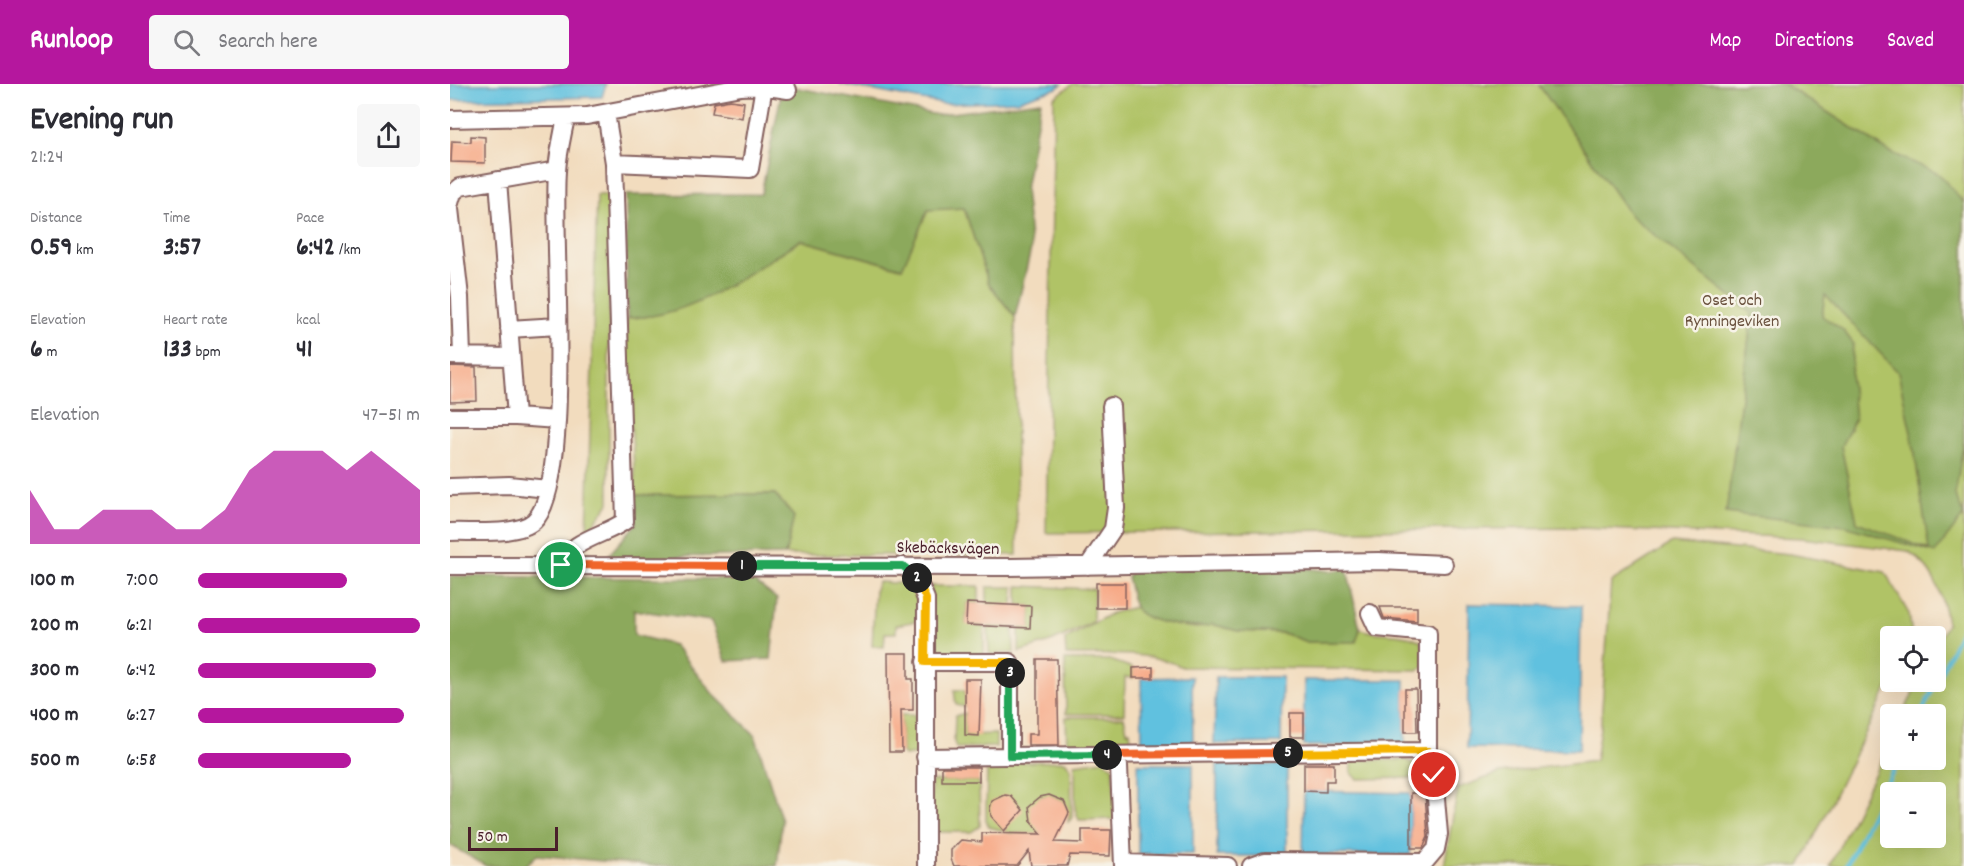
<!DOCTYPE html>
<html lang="en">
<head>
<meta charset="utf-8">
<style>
	:root { --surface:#fff; --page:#f7f7f7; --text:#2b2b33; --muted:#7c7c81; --accent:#b5179e }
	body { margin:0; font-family:Dekko,sans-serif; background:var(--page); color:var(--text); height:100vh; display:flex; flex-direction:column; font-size:22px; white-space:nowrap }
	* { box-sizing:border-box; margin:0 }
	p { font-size:20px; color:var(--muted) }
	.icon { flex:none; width:33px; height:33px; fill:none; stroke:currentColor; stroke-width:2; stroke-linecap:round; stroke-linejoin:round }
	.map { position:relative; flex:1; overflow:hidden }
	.panel { display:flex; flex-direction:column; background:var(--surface); width:450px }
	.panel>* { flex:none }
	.controls { position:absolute; left:1430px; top:542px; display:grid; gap:12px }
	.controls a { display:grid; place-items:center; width:66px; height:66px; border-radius:6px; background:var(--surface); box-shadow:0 6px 24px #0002; font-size:30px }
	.scale { position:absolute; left:18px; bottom:15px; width:90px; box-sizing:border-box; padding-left:6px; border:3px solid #4a1f2b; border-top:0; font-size:16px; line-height:21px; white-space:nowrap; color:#4a1f2b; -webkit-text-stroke:4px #f7f3e8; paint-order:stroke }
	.pin { position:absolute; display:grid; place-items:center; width:51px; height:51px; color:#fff; margin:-26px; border:3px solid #fff; border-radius:50%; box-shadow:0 2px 6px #0007 }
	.km { position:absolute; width:30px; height:30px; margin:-15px; border-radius:50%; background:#222; color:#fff; font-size:16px; line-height:30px; text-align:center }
	.round { display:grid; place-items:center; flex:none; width:63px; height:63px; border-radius:6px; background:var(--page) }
	.head { display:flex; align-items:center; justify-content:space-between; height:102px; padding:0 30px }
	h1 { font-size:33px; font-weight:700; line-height:45px }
	.metrics { display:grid; grid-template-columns:repeat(3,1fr); gap:9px; height:102px; padding:6px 30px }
	.metrics div { display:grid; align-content:center }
	.metrics b { font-size:26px; font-weight:700 }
	.metrics small { font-size:16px; font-weight:400 }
	.metrics p { font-size:16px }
	.chart { height:168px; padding:12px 30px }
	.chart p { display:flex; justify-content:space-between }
	.chart svg { width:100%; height:108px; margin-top:6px; fill:var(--accent); opacity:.7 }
	ul { padding:0 30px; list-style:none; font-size:20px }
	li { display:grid; grid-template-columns:96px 72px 1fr; align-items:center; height:45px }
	li i { height:15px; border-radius:8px; background:var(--accent) }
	header { display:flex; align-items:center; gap:36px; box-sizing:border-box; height:84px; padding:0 30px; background:var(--accent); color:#fff }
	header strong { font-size:28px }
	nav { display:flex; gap:33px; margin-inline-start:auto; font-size:21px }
	.search { width:420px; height:54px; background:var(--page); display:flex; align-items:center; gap:15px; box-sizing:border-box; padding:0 21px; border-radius:6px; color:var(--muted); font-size:22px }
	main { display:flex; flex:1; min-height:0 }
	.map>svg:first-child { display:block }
	.green { fill:#b0c366; stroke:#7d7148; stroke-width:1.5; fill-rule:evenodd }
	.forest { fill:#8ca95b; stroke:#6b6443; stroke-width:1.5; fill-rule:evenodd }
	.water { fill:#61c1df; stroke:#567085; stroke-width:1.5 }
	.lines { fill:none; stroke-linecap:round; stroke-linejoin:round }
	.stream { stroke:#61c1df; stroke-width:4 }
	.building { fill:#f7a784 }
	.minor-casing { stroke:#85615e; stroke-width:20 }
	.minor { stroke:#fff; stroke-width:16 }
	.split-1-casing { stroke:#fff; stroke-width:12 }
	.split-2-casing { stroke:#fff; stroke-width:12 }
	.split-3-casing { stroke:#fff; stroke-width:12 }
	.split-4-casing { stroke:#fff; stroke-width:12 }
	.split-5-casing { stroke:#fff; stroke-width:12 }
	.split-6-casing { stroke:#fff; stroke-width:12 }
	.split-1 { stroke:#f0652b; stroke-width:8 }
	.split-2 { stroke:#22a559; stroke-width:8 }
	.split-3 { stroke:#f5b400; stroke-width:8 }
	.split-4 { stroke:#22a559; stroke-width:8 }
	.split-5 { stroke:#f0652b; stroke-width:8 }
	.split-6 { stroke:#f5b400; stroke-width:8 }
	.labels { text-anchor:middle; stroke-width:5; stroke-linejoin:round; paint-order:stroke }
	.park-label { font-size:18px; fill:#69503d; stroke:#f7f3e8 }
	.street-label { font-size:18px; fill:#4a1f2b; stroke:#f7f3e8 }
</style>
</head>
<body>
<header>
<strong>Runloop</strong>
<div class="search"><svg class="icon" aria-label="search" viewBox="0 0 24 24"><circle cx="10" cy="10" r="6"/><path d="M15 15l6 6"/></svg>Search here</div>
<nav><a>Map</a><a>Directions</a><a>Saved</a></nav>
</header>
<main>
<section class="panel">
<div class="head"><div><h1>Evening run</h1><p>21:24</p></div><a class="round"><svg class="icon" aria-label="share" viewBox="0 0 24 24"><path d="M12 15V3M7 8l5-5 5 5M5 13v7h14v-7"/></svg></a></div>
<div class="metrics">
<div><p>Distance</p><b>0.59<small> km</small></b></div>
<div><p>Time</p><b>3:57</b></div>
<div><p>Pace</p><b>6:42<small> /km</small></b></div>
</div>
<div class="metrics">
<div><p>Elevation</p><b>6<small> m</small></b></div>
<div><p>Heart rate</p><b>133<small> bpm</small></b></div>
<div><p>kcal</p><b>41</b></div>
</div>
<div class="chart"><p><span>Elevation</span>47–51 m</p>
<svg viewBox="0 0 160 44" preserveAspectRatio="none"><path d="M0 44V22L10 38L20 38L30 30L40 30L50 30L60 38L70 38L80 30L90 14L100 6L110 6L120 6L130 14L140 6L150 14L160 22V44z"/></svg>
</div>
<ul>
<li><b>100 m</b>7:00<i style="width:67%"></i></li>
<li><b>200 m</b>6:21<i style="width:100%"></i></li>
<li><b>300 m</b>6:42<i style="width:80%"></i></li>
<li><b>400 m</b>6:27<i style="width:93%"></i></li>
<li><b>500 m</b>6:58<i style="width:69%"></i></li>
</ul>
</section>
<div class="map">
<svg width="1514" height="782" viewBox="0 0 1514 782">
	<rect width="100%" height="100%" fill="#f7f3e8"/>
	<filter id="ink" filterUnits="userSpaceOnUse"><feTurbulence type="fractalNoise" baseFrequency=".0167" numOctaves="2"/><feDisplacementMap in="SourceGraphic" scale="12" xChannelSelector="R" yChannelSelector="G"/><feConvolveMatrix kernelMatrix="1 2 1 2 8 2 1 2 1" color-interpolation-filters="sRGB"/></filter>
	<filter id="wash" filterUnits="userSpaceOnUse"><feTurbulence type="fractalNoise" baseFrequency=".008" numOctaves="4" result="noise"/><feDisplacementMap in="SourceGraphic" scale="24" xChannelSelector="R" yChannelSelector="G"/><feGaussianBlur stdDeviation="1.35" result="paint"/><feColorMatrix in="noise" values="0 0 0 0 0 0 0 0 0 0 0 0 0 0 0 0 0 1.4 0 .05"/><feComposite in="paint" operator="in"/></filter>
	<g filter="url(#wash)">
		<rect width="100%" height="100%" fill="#f2dcbe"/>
		<path class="green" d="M 623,0 L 1514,0 L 1514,782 L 1380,782 L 1440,658 L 1440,675 L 1485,675 L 1485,630 L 1453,630 L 1469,597 L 1485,597 L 1485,564 L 1497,539 C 1492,509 1484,484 1458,467 L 1352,454 L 1132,444 L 596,449 L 604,14 ZM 1440,708 L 1485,708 L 1485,753 L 1440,753 Z
			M 147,111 L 159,111 L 159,419 L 137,449 Z
			M 514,124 L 539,200 L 565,233 L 567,471 L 335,471 L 344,433 L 325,410 L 186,411 L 176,266 L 177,234 C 243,234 297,189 351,156 L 451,184 L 478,125 Z
			M 1222,459 L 1340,470 L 1435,488 L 1459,530 L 1462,552 L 1440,552 L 1441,597 L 1350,782 L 994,782 L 1008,704 L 1050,689 L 1145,677 L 1151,638 L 1161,498 Z
			M 428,498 L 464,500 L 467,503 L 467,537 L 446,541 L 446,549 L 435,549 L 434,563 L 422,562 L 425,505 Z
			M 481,502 L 529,502 L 529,519 L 517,519 L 516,540 L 534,542 L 534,570 C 516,570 491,576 482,555 Z
			M 568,502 L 644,505 L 643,538 L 603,557 L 569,568 L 569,543 L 580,544 L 581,522 L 568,521 Z
			M 537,503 L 564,503 L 563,521 L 537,520 Z
			M 685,523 L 700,534 L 724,541 L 747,544 L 761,540 L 788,547 L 833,549 L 857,558 L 906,557 L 910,545 C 929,552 956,547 972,558 L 974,583 L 968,586 L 732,583 C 695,565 655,572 616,571 L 615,555 L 662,529 Z
			M 538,542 L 563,543 L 564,569 L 539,570 Z
			M 615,576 L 660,576 L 683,584 L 683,594 L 675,593 L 674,630 L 616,630 Z
			M 504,606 L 515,606 L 515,623 L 506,621 Z
			M 515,629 L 515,651 L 546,650 L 546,663 L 506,664 L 504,658 L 505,632 Z
			M 451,631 L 465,631 L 468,670 L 454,672 L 452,668 Z
			M 616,633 L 674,633 L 677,647 L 680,647 L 682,664 L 617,665 Z
			M 653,676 L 663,683 L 666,735 L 629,736 L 625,725 L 625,680 Z
			M 908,676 L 956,676 L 967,681 L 967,694 L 907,695 L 901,688 L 901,680 Z
			M 615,677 L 621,684 L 622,734 L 618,738 L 619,729 L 614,717 L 599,711 L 590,713 L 592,750 L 561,749 L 539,743 L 536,736 L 537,679 Z
			M 481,697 L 529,697 L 530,742 L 521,748 L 481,748 Z"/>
		<path class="forest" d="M 1088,0 L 1334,0 L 1438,67 L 1489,90 L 1514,119 L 1514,356 L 1505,411 L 1514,431 L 1485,469 L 1395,442 L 1276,429 L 1302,230 L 1181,132 ZM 1375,211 L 1448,288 L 1463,358 L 1479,466 L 1407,438 L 1391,362 L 1405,335 L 1401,295 L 1403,259 L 1393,246 L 1372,232 Z
			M 333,1 L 488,31 L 591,17 L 575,105 L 581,165 L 565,233 L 539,200 L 514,124 L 478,126 L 452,184 L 351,156 C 297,189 243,234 177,234 L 176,111 L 311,110 Z
			M 325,410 L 344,433 L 335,471 L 156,474 L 186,440 L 186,411 Z
			M 793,477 L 880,487 L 897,485 L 910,545 L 906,558 L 857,558 L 833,549 L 788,547 L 761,540 L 759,542 C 742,544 697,540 686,525 C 681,516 680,502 677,493 L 683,487 Z
			M 0,492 L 301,495 L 327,515 L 321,575 L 276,577 L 261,537 L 184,526 L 184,551 L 224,561 L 263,610 L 305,651 L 332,737 L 327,782 L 205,782 L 87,771 L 75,782 L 36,782 L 0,761 Z"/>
		<path class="water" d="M 0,0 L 156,0 L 152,13 L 0,16 Z
			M 389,0 L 612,0 L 607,4 L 567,17 L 493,20 Z
			M 1019,520 L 1131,522 L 1129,666 L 1017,664 Z
			M 742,593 L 743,661 L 692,661 L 691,594 Z
			M 766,593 L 832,593 L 831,659 L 764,660 Z
			M 854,596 L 955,596 L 955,661 L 854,662 Z
			M 688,680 L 743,680 L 743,770 L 688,770 Z
			M 767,680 L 837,681 L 837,772 L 767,772 Z
			M 854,707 L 961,709 L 960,771 L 853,770 Z"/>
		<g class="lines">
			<path class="stream" d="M 1471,630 L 1514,540
				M 1396,782 L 1449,675"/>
		</g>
		<g id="blocks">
			<path class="building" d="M 280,16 L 294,18 L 292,34 L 262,29 L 264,19 Z
				M 21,52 L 35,53 L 35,79 L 1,78 L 2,57 L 21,58 Z
				M 0,282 L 26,283 L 27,317 L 0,318 Z
				M 646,499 L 675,499 L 675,524 L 646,524 Z
				M 517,519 L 581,522 L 580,544 L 516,541 Z
				M 930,523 L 967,523 L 967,537 L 934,534 Z
				M 438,569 L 458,569 L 458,595 L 463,595 L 463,626 L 451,626 L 452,668 L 439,668 Z
				M 587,575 L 607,575 L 609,661 L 578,661 L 578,650 L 587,650 Z
				M 703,583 L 703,594 L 683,594 L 683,584 Z
				M 515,595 L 531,595 L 529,652 L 515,651 Z
				M 955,605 L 966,605 L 967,648 L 955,648 Z
				M 840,629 L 854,629 L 854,653 L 840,653 Z
				M 854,680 L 884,680 L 884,697 L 876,697 L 876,708 L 854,707 Z
				M 492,683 L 529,683 L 529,697 L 492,697 Z
				M 961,709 L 975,709 L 978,753 L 973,764 L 961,764 Z
				M 555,711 L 561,712 L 573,726 L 554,747 L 541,732 L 540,724 L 542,717 Z
				M 599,711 L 614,717 L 619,729 L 605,758 L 632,759 L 632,746 L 661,746 L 660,772 L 620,771 L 617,782 L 581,782 L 579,767 L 567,782 L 504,782 L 501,775 L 501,766 L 511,756 L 532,758 L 532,749 L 591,750 L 581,737 L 579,722 L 590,713 Z"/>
		</g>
	</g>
	<g filter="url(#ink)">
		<use href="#blocks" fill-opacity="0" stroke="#85615e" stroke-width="1.5"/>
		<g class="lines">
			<defs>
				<path id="minor" d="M 0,35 L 137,32 L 291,3 L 311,2 L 338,6
					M 164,79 L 300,85 L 314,2
					M 48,96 L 66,333
					M 0,119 L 3,109 L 10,103 L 107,86
					M 0,125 L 10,213 L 12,272
					M 59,245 L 108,242
					M 0,272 L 61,273
					M 0,333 L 66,333 L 107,336
					M 0,403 L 59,401 L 98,405
					M 0,448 C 22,447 68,452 84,437 C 124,400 102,150 107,87 C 108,69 113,50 116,33
					M 111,481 C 121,455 154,452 175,437 L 164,79 L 156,29
					M 0,482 L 559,483 L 929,477 L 994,480
					M 453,482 L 466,492 L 476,515 L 476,782
					M 638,482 L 663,445 L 666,424 L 661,322
					M 475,578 L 560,578 L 560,672
					M 664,671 L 669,682 L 673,782
					M 475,673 L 978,667
					M 673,779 L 778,782
					M 801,782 L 815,777 L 975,778 L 986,765 L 989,750 L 984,691 L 978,667 L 978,549 L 927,544 L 920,529"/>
			</defs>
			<use href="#minor" class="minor-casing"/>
			<use href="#minor" class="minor"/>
		</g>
	</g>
	<g class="lines" filter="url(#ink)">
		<defs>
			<path id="split-1" d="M 111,481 L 292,482"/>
			<path id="split-2" d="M 292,482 L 453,482 L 467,494"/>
			<path id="split-3" d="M 467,494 L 476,515 L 475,578 L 560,578 L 560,589"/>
			<path id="split-4" d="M 560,589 L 560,672 L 657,671"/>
			<path id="split-5" d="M 657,671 L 838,669"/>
			<path id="split-6" d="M 838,669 L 978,667 L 984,691"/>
		</defs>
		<use href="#split-1" class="split-1-casing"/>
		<use href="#split-2" class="split-2-casing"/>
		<use href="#split-3" class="split-3-casing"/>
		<use href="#split-4" class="split-4-casing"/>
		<use href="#split-5" class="split-5-casing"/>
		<use href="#split-6" class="split-6-casing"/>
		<use href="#split-1" class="split-1"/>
		<use href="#split-2" class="split-2"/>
		<use href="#split-3" class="split-3"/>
		<use href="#split-4" class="split-4"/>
		<use href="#split-5" class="split-5"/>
		<use href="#split-6" class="split-6"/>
	</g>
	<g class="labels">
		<g class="park-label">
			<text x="1282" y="221">Oset och<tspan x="1282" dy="21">Rynningeviken</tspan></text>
		</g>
		<g class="street-label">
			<text transform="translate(498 463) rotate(1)" y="6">Skebäcksvägen</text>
		</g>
	</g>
</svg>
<div class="controls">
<a><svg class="icon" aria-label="locate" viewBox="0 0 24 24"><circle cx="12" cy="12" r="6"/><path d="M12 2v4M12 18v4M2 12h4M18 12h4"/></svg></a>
<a>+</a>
<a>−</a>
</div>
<div class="scale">50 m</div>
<div class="pin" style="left:111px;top:481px;background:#1e9e55"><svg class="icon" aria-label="arrive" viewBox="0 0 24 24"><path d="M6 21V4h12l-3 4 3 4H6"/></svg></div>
<div class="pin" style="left:984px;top:691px;background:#d93025"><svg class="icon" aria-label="check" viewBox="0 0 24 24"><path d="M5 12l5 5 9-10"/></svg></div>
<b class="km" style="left:292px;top:482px">1</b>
<b class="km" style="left:467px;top:494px">2</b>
<b class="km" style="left:560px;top:589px">3</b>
<b class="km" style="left:657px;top:671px">4</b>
<b class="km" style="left:838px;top:669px">5</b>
</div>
</main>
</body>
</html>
